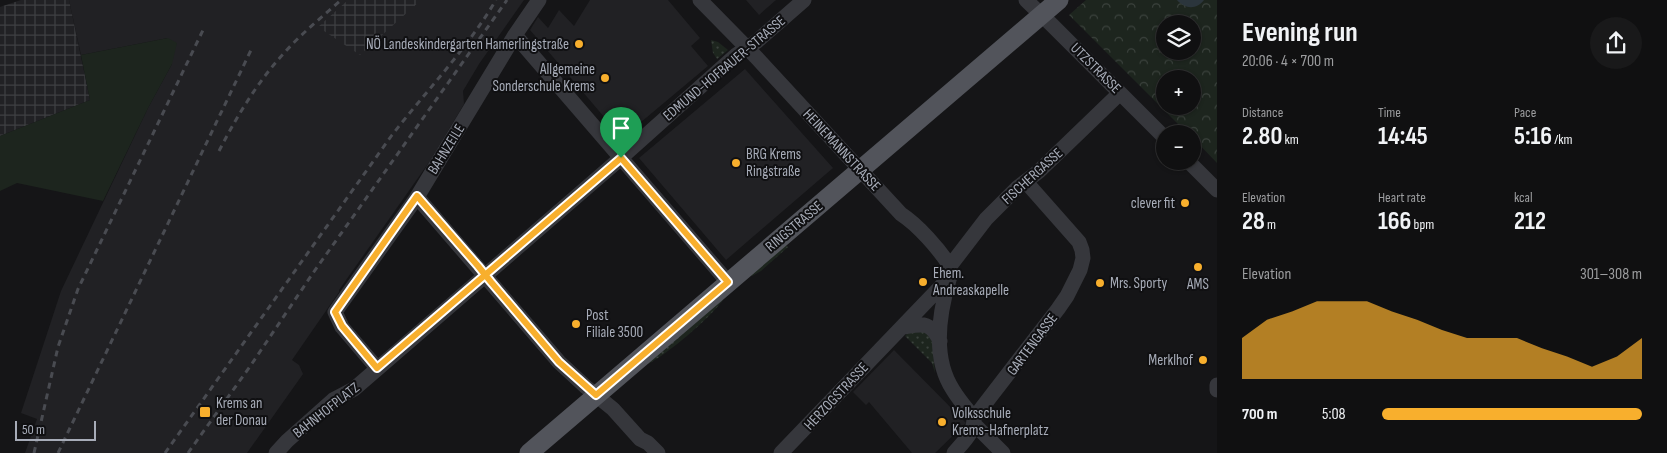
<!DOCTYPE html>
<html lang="en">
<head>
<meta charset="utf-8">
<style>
	:root { --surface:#101011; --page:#19191a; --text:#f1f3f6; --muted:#9c9d9f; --line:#303031; --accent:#f8af2d }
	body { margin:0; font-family:"Sofia Sans Condensed",sans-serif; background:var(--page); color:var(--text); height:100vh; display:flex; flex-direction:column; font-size:19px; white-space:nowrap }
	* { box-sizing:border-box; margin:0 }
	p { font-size:16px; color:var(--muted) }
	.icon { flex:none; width:28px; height:28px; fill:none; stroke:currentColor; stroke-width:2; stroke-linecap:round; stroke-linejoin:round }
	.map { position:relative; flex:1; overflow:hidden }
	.sheet { display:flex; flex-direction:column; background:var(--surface); width:450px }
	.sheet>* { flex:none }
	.fabs { position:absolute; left:1156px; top:15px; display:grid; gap:10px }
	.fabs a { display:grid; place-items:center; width:45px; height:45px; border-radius:50%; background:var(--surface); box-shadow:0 1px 4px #0004,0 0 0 1px var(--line); font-size:25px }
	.scale { position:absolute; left:15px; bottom:12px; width:81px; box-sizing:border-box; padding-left:5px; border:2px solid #a7acb8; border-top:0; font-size:14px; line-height:18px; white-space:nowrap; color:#a7acb8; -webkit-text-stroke:4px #101012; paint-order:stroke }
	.pin { position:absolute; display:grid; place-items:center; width:42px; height:42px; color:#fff; margin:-51px -21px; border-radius:50% 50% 50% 0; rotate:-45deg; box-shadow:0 0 5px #0007 }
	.pin .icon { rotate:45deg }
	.round { display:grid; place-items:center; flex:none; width:52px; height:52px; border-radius:26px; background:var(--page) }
	.headline { display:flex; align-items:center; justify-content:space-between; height:85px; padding:0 25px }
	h1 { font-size:28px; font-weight:700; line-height:38px }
	.metrics { display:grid; grid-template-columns:repeat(3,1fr); gap:8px; height:85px; padding:5px 25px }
	.metrics div { display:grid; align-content:center }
	.metrics b { font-size:25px; font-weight:700 }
	.metrics small { font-size:14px; font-weight:400 }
	.metrics p { font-size:14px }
	.chart { height:140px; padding:10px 25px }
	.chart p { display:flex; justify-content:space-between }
	.chart svg { width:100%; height:90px; margin-top:5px; fill:var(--accent); opacity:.7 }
	ul { padding:0 25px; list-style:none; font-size:16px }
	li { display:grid; grid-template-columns:80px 60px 1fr; align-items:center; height:38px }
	li i { height:12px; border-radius:6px; background:var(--accent) }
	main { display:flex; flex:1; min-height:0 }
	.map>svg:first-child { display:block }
	.built { fill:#212124 }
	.industrial { fill:url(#industrial-grid) }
	.grass { fill:url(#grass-dots) }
	.forest { fill:url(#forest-crowns); fill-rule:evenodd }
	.garden { fill:#1d251e }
	.water { fill:url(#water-ripples) }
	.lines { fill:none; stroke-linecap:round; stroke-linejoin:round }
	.minor { stroke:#36373c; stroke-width:15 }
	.major { stroke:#52545b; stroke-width:19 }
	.rail { stroke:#494b51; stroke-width:3; stroke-dasharray:6 5; stroke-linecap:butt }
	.route-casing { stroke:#fff; stroke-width:10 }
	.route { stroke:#f8af2d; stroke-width:6 }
	.poi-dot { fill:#f8af2d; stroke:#101012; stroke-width:2 }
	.labels { text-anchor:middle; stroke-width:4; stroke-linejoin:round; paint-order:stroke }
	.poi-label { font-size:15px; fill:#a7acb8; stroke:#101012; text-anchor:start }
	.street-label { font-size:15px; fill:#a7acb8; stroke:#101012 }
</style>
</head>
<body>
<main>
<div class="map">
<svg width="1217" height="453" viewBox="0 0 1217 453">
	<defs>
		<pattern id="industrial-grid" width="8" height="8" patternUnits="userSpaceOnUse" patternTransform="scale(1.25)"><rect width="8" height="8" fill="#212124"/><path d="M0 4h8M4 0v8" fill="none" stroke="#3e3f42"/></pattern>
		<pattern id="grass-dots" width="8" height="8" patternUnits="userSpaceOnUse" patternTransform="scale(1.25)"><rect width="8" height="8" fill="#1d251e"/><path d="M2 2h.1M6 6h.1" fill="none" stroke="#3b423d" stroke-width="1.8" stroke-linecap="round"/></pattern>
		<pattern id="forest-crowns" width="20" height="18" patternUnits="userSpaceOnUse" patternTransform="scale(1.25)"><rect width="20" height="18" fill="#1d251e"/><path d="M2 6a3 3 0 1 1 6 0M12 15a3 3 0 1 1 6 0" fill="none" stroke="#3b423d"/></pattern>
		<pattern id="water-ripples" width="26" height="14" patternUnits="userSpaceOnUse" patternTransform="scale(1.25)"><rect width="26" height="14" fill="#2b353c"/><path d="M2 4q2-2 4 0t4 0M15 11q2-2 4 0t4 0" fill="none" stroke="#475056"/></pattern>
	</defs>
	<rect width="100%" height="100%" fill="#151517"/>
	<path class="built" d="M 69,0 L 524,0 L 479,64 L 463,91 L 464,104 L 432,158 L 339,290 L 339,292 L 292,360 L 299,365 L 303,374 L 247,453 L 25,453 L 37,419 L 21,413 L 61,291 L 148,108 L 172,64 L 168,38 L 81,55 Z
		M 590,0 L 668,0 L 700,38 L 691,46 L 708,66 L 622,138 L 530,30 L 538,17 L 548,28 L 559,10 L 574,26 Z
		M 746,0 L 776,0 L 759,15 Z
		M 745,69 L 833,168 L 726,260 L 639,158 Z
		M 894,350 L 966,423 L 935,453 L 912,453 L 869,402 L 866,405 L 853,392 Z"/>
	<path class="industrial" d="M 21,0 L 69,0 L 90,100 L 0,136 L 0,7 Z
		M 348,0 L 421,0 L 360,55 L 318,27 Z"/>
	<path class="grass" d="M 711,40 L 718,42 L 728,50 L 717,59 L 713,53 Z
		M 785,244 L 788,247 L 761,271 L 752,276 L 750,274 Z
		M 721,298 L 723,300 C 709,319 669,353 648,364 L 647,362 Z
		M 918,328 L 932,336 L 935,373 L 932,363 L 905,336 L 909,332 Z"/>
	<path class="forest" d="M 1086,0 L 1217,0 L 1217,163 L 1193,138 L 1192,134 L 1188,134 L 1069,15 ZM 1165,24 L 1192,24 L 1192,51 L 1165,51 ZM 1165,79 L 1192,79 L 1192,106 L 1165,106 Z"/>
	<path class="garden" d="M 168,38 L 177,43 L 172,64 L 148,108 L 103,201 L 17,183 L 0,191 L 0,136 L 90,100 L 81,55 Z"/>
	<path class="water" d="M 1177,0 L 1204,0 C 1196,10 1185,9 1177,0 Z"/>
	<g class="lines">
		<path class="minor" d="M 700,0 L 756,57 L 901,214 C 918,225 939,249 950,266
			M 1026,0 L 1052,25 L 1165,138
			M 515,35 L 728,282
			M 1188,161 L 1217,190
			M 417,197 L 559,362 L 586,387 L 613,409 L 640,439 L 648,443 L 658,453
			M 950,266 L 986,219 L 1017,188 L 1038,172 L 1120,93
			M 949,280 C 939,314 932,358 953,390 C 959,400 967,409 974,418
			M 903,327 C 923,324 930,321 940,341
			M 377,368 L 342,327 L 335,312 L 417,197 L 515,35 L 539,0
			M 1217,385 L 1217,390
			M 975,425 L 1003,453
			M 276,453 L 287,441 L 333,400 L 354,389 L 614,164 L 736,55 L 756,42 L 804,0
			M 781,453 L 950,277
			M 954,453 C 962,443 975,432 974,418 L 1058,309 L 1067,296 L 1080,270 L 1083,258 L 1082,250 L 1079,242 L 1026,182"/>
		<path class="major" d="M 529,453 L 1059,0"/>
		<path class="rail" d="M 219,151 C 237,116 258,81 285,52 C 302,33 322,17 341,0
			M 34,453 L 58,347 L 78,289 L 204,28
			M 58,453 L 252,48
			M 165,453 L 392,135 C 427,90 467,49 496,0
			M 188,453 L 251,365 L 313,273 L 507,0"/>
	</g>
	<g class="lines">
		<defs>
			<path id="route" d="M 621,158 L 377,368 L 342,326 L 335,312 L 417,196 L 478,266 L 491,282 L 559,362 L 596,395 L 728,282 L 621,158"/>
		</defs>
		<use href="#route" class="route-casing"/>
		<use href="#route" class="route"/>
	</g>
	<g class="poi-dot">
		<circle cx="579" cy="44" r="5"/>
		<circle cx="605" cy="78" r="5"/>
		<circle cx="736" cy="163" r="5"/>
		<circle cx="1185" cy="203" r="5"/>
		<circle cx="1198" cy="267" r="5"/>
		<circle cx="923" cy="282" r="5"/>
		<circle cx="1100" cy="283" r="5"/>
		<circle cx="576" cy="324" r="5"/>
		<circle cx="1203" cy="360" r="5"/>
		<rect x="199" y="406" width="12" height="12" rx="2.5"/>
		<circle cx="942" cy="422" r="5"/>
	</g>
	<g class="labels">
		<g class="poi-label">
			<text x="569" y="49" text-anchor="end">NÖ Landeskindergarten Hamerlingstraße</text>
			<text x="595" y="74" text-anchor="end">Allgemeine<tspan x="595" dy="17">Sonderschule Krems</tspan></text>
			<text x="746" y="159">BRG Krems<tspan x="746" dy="17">Ringstraße</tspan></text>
			<text x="1175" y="208" text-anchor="end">clever fit</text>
			<text x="933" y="278">Ehem.<tspan x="933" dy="17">Andreaskapelle</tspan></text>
			<text x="1110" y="288">Mrs. Sporty</text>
			<text x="1198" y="289" text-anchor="middle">AMS</text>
			<text x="586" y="320">Post<tspan x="586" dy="17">Filiale 3500</tspan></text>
			<text x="1193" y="365" text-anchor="end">Merklhof</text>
			<text x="216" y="408">Krems an<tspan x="216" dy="17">der Donau</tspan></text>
			<text x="952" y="418">Volksschule<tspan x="952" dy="17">Krems-Hafnerplatz</tspan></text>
		</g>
		<g class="street-label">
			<text transform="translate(724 68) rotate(-40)" y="5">EDMUND-HOFBAUER-STRASSE</text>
			<text transform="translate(1096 68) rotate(45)" y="5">UTZSTRASSE</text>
			<text transform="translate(446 149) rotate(-58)" y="5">BAHNZEILE</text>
			<text transform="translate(842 150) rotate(47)" y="5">HEINEMANNSTRASSE</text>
			<text transform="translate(1032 176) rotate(-42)" y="5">FISCHERGASSE</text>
			<text transform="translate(794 226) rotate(-40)" y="5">RINGSTRASSE</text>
			<text transform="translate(1032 344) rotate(-53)" y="5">GARTENGASSE</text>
			<text transform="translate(836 396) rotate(-47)" y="5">HERZOGSTRASSE</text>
			<text transform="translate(326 410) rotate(-38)" y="5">BAHNHOFPLATZ</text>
		</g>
	</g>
</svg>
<div class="fabs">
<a><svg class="icon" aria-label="layers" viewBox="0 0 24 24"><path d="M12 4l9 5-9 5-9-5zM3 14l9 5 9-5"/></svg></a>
<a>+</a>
<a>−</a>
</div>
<div class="scale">50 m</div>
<div class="pin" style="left:621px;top:158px;background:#1e9e55"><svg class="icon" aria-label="arrive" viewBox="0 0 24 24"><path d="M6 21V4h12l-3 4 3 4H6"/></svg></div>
</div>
<section class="sheet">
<div class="headline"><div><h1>Evening run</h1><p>20:06 · 4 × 700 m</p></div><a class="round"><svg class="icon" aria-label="share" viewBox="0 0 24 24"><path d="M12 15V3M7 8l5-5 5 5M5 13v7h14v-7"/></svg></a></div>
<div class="metrics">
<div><p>Distance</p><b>2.80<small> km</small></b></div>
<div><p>Time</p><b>14:45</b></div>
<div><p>Pace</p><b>5:16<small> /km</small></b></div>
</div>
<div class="metrics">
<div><p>Elevation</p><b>28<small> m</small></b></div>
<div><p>Heart rate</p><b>166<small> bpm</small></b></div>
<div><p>kcal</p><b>212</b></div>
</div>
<div class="chart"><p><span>Elevation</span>301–308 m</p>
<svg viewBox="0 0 160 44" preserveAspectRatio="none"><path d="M0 44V24L10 15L20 11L30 6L40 6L50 6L60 11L70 15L80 20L90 24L100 24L110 24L120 29L130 33L140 38L150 33L160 24V44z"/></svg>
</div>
<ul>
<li><b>700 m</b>5:08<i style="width:100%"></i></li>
</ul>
</section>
</main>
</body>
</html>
